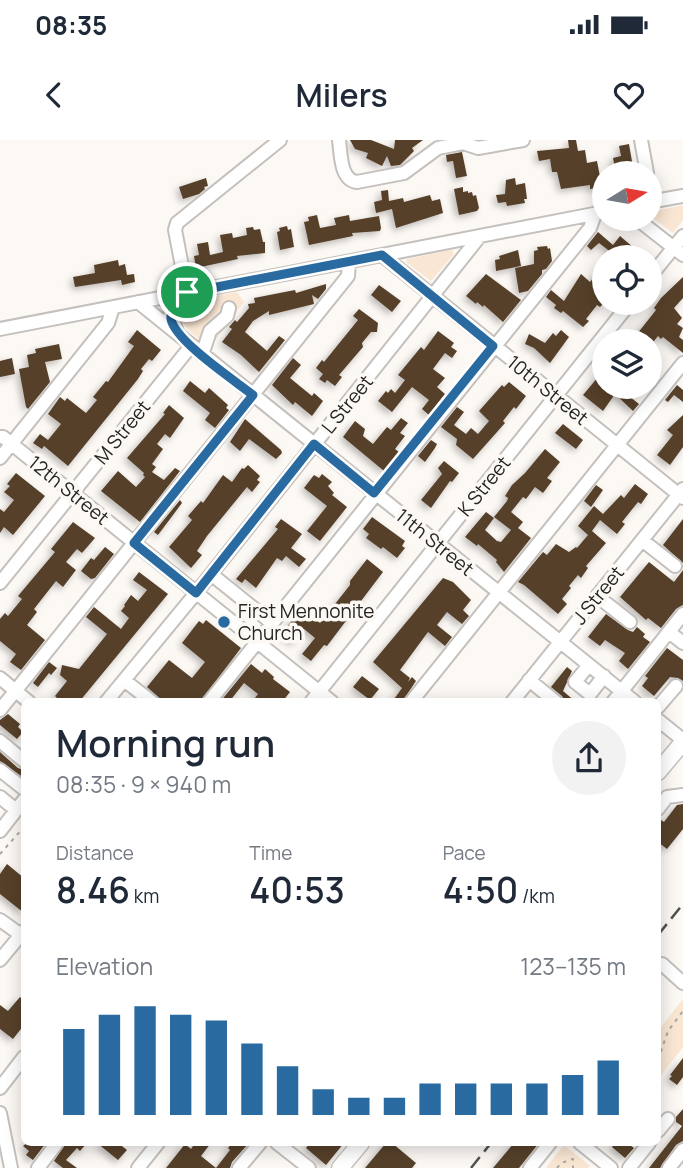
<!DOCTYPE html>
<html lang="en">
<head>
<meta charset="utf-8">
<style>
	:root { --surface:#fff; --page:#f2f2f3; --text:#1f2937; --muted:#747a83; --accent:#296ba1 }
	body { margin:0; font-family:Manrope,sans-serif; background:var(--page); color:var(--text); height:100vh; display:flex; flex-direction:column; font-size:26px; white-space:nowrap }
	* { box-sizing:border-box; margin:0 }
	p { font-size:23px; color:var(--muted) }
	.icon { flex:none; width:38px; height:38px; fill:none; stroke:currentColor; stroke-width:2; stroke-linecap:round; stroke-linejoin:round }
	.map { position:relative; flex:1; overflow:hidden }
	.details { position:absolute; left:21px; top:558px; width:640px; height:448px; display:flex; flex-direction:column; background:var(--surface); border-radius:10px; box-shadow:0 4px 18px #0003 }
	.details>* { flex:none }
	.needle { width:46px; rotate:79deg }
	.buttons { position:absolute; left:592px; top:21px; display:grid; gap:14px }
	.buttons a { display:grid; place-items:center; width:70px; height:70px; border-radius:50%; background:var(--surface); box-shadow:0 4px 18px #0003; font-size:35px }
	.pin { position:absolute; display:grid; place-items:center; width:60px; height:60px; color:#fff; margin:-30px; border:4px solid #fff; border-radius:50%; box-shadow:0 2px 7px #0007 }
	.round { display:grid; place-items:center; flex:none; width:74px; height:74px; border-radius:37px; background:var(--page) }
	.headline { display:flex; align-items:center; justify-content:space-between; height:119px; padding:0 35px }
	h1 { font-size:38px; font-weight:600; line-height:52px }
	.metrics { display:grid; grid-template-columns:repeat(3,1fr); gap:10px; height:119px; padding:7px 35px }
	.metrics div { display:grid; align-content:center }
	.metrics b { font-size:35px; font-weight:600 }
	.metrics small { font-size:19px; font-weight:400 }
	.metrics p { font-size:19px }
	.chart { height:196px; padding:14px 35px }
	.chart p { display:flex; justify-content:space-between }
	.chart svg { width:100%; height:126px; margin-top:7px; stroke:var(--accent); stroke-width:6 }
	.status { display:flex; justify-content:space-between; align-items:center; height:49px; padding:0 35px; background:var(--surface); direction:ltr }
	.status svg { height:19px; fill:currentColor }
	header { display:flex; justify-content:space-between; align-items:center; height:91px; padding:0 35px; background:var(--surface); font-size:32px; font-weight:600 }
	.map>svg:first-child { display:block }
	.green { fill:#f9e6d3 }
	.building { fill:#56412b; filter:url(#shadow) }
	.lines { fill:none; stroke-linecap:round; stroke-linejoin:round }
	.minor-casing { stroke:#c4c0bd; stroke-width:16 }
	.major-casing { stroke:#c4c0bd; stroke-width:19 }
	.path { stroke:#a9a6a3; stroke-width:2; stroke-dasharray:3.5 5; stroke-linecap:butt }
	.minor { stroke:#fff; stroke-width:12 }
	.major { stroke:#fff; stroke-width:16 }
	.rail { stroke:#53524f; stroke-width:2.5; stroke-dasharray:14 7; stroke-linecap:butt }
	.route-casing { stroke:#fff; stroke-width:14 }
	.route { stroke:#296ba1; stroke-width:9 }
	.poi-dot { fill:#296ba1; stroke:#fcf8f4; stroke-width:2.5 }
	.labels { text-anchor:middle; stroke-width:7; stroke-linejoin:round; paint-order:stroke }
	.street-label { font-size:19px; fill:#252422; stroke:#fcf8f4 }
	.poi-label { font-size:19px; fill:#252422; stroke:#fcf8f4; text-anchor:start }
</style>
</head>
<body>
<div class="status"><b>08:35</b><svg viewBox="0 0 49 12"><path d="M0 12V9h3v3zM5 12V6h3v6zM10 12V3h3v9zM15 12V0h3v12zM26 1h20v11H26zM47 4h2v5h-2z"/></svg></div>
<header><svg class="icon" aria-label="back" viewBox="0 0 24 24"><path d="M15 5l-7 7 7 7"/></svg>Milers<svg class="icon" aria-label="heart" viewBox="0 0 24 24"><path d="M12 20l-8-8c-3-5 5-10 8-4 3-6 11-1 8 4z"/></svg></header>
<div class="map">
<svg width="683" height="1028" viewBox="0 0 683 1028">
	<defs>
		<filter id="shadow"><feDropShadow dx="-3" dy="3" stdDeviation="3.5" flood-color="#0004"/></filter>
	</defs>
	<rect width="100%" height="100%" fill="#fcf8f4"/>
	<path class="green" d="M 683,65 L 683,80 L 673,93 L 649,75 L 651,72 Z
		M 450,110 L 453,111 L 453,115 L 431,141 L 406,122 L 407,119 Z
		M 237,152 L 244,162 L 210,207 C 195,195 175,185 182,163 Z
		M 683,859 L 683,907 L 658,939 L 658,891 Z
		M 564,1005 L 590,1026 L 588,1028 L 546,1028 Z"/>
	<path class="building" d="M 350,0 L 371,0 L 394,9 L 395,0 L 423,0 L 412,8 L 414,11 L 400,25 L 391,26 L 387,16 L 382,26 L 366,18 L 368,13 L 355,9 Z
		M 568,0 L 576,0 L 578,11 L 585,10 L 587,23 L 597,21 L 602,47 L 590,49 L 590,45 L 561,49 L 557,32 L 552,32 L 550,19 L 539,21 L 537,11 L 569,8 Z
		M 629,4 L 634,33 L 616,33 L 613,18 L 621,16 L 619,6 Z
		M 462,12 L 467,36 L 456,38 L 453,21 L 447,22 L 446,15 Z
		M 206,38 L 208,46 L 204,47 L 205,49 L 199,54 L 183,59 L 179,47 Z
		M 515,38 L 516,45 L 525,43 L 527,59 L 524,59 L 525,63 L 507,66 L 506,62 L 498,63 L 496,55 L 505,54 L 506,40 Z
		M 463,47 L 463,52 L 468,51 L 468,53 L 472,52 L 473,56 L 476,55 L 479,68 L 477,71 L 459,75 L 454,49 Z
		M 388,50 L 389,61 L 403,58 L 404,62 L 430,55 L 432,61 L 440,59 L 443,73 L 396,88 L 392,69 L 376,73 L 374,62 L 382,60 L 381,51 Z
		M 317,75 L 320,88 L 336,85 L 334,78 L 349,75 L 350,81 L 379,76 L 381,88 L 380,91 L 352,93 L 353,96 L 309,105 L 304,82 L 309,81 L 308,77 Z
		M 287,86 L 288,90 L 291,89 L 294,107 L 280,110 L 277,92 L 280,91 L 279,88 Z
		M 253,87 L 254,90 L 260,89 L 263,102 L 265,102 L 265,113 L 237,116 L 238,119 L 196,128 L 194,116 L 199,115 L 197,104 L 208,102 L 210,115 L 223,112 L 220,95 L 232,93 L 233,98 L 247,95 L 246,88 Z
		M 598,92 L 613,105 L 620,96 L 634,108 L 630,112 L 636,117 L 617,117 L 599,103 L 591,110 L 587,106 Z
		M 547,106 L 548,109 L 550,108 L 552,121 L 546,129 L 542,130 L 542,134 L 528,151 L 519,153 L 515,128 L 534,124 L 534,111 L 538,110 L 537,107 Z
		M 518,110 L 521,126 L 496,131 L 495,120 L 500,119 L 499,116 Z
		M 118,120 L 119,126 L 125,124 L 127,135 L 134,134 L 135,142 L 122,145 L 121,140 L 75,147 L 73,137 L 95,133 L 94,125 Z
		M 604,125 L 604,163 L 600,167 L 597,165 L 586,179 L 589,181 L 583,187 L 563,171 L 561,173 L 554,168 L 556,165 L 546,157 L 551,150 L 564,161 L 581,134 L 590,142 Z
		M 486,134 L 521,160 L 503,182 L 484,165 L 483,167 L 477,162 L 476,164 L 466,156 Z
		M 683,137 L 683,158 L 674,168 L 682,178 L 677,184 L 683,188 L 679,197 L 683,200 L 683,213 L 663,197 L 661,199 L 658,196 L 654,201 L 632,201 L 633,199 L 631,197 L 635,192 L 637,194 L 656,170 L 654,168 L 661,158 Z
		M 326,144 L 326,149 L 318,159 L 312,155 L 314,164 L 269,175 L 269,171 L 253,181 L 245,192 L 267,211 L 279,196 L 285,200 L 259,232 L 241,215 L 222,202 L 232,189 L 229,187 L 235,180 L 237,182 L 249,168 L 248,164 L 255,163 L 254,158 L 295,150 L 296,153 Z
		M 379,145 L 401,161 L 392,172 L 371,155 Z
		M 359,169 L 378,183 L 377,192 L 371,192 L 362,203 L 363,207 L 339,235 L 342,237 L 335,246 L 327,240 L 325,243 L 319,239 L 323,234 L 316,228 L 322,220 L 324,222 L 358,180 L 353,176 Z
		M 137,190 L 161,210 L 152,221 L 149,219 L 141,229 L 143,231 L 138,239 L 68,326 L 44,306 L 42,309 L 33,303 L 40,294 L 48,300 L 61,284 L 48,274 L 60,257 L 65,261 L 67,258 L 86,273 L 97,260 L 93,257 L 106,241 L 108,242 L 134,206 L 128,202 Z
		M 561,190 L 569,197 L 550,223 L 534,208 L 525,204 L 529,194 L 545,203 L 553,193 L 556,196 Z
		M 438,191 L 454,203 L 451,207 L 457,211 L 452,218 L 445,213 L 433,229 L 445,238 L 437,247 L 445,254 L 429,275 L 422,269 L 429,260 L 412,247 L 392,272 L 378,261 L 386,251 L 388,253 L 391,249 L 395,253 L 405,240 L 398,235 L 421,207 L 424,210 Z
		M 59,204 L 62,219 L 45,222 L 50,242 L 28,269 L 26,267 L 19,229 L 29,227 L 27,215 L 36,213 L 35,209 Z
		M 12,218 L 15,234 L 0,237 L 0,221 Z
		M 293,218 L 301,225 L 290,238 L 312,256 L 314,253 L 323,261 L 312,276 L 295,262 L 293,265 L 272,245 Z
		M 604,230 L 604,247 L 629,247 L 625,253 L 639,264 L 633,271 L 615,254 L 603,271 L 583,255 Z
		M 190,241 L 205,253 L 209,248 L 228,265 L 226,268 L 229,270 L 215,288 L 205,280 L 210,273 L 183,251 Z
		M 509,242 L 526,256 L 516,269 L 514,267 L 503,281 L 505,283 L 473,319 L 456,305 L 457,299 L 441,287 L 457,267 L 464,272 L 454,285 L 466,294 L 471,288 L 478,294 L 489,281 L 479,271 L 502,245 L 504,247 Z
		M 677,245 L 683,250 L 683,262 L 674,255 L 668,262 L 665,260 Z
		M 169,265 L 184,278 L 170,298 L 165,294 L 157,304 L 163,309 L 152,324 L 156,327 L 152,332 L 164,340 L 175,328 L 180,331 L 140,382 L 101,351 L 118,331 L 136,347 L 145,337 L 143,335 L 144,333 L 127,318 L 165,274 L 163,273 Z
		M 683,275 L 683,307 L 670,325 L 657,315 L 673,295 L 667,290 Z
		M 401,278 L 408,283 L 400,293 L 405,296 L 395,309 L 399,312 L 384,331 L 343,297 L 355,281 L 365,289 L 363,296 L 373,304 L 387,287 L 391,290 Z
		M 245,279 L 281,310 L 282,313 L 276,319 L 249,299 L 240,311 L 230,302 Z
		M 563,284 L 583,300 L 576,309 L 555,293 Z
		M 431,300 L 437,304 L 435,308 L 425,322 L 418,316 Z
		M 545,309 L 560,322 L 547,338 L 552,341 L 543,353 L 535,347 L 526,359 L 523,357 L 511,372 L 523,382 L 518,388 L 531,398 L 504,432 L 496,422 L 497,420 L 478,404 L 477,406 L 465,397 L 486,372 L 494,378 L 485,390 L 497,401 L 501,402 L 511,390 L 494,377 L 507,361 L 508,358 L 505,356 L 512,345 L 525,333 Z
		M 444,321 L 459,333 L 452,342 L 450,341 L 431,368 L 421,360 L 442,334 L 438,328 Z
		M 248,325 L 260,336 L 257,340 L 260,342 L 252,352 L 247,347 L 207,396 L 197,411 L 202,415 L 191,428 L 169,407 L 192,380 L 188,376 L 201,361 L 203,363 L 223,335 L 232,342 L 242,328 L 244,329 Z
		M 16,333 L 45,356 L 13,395 L 4,387 L 0,393 L 0,369 L 4,372 L 14,360 L 4,352 L 10,346 L 7,344 Z
		M 322,334 L 332,342 L 328,346 L 334,353 L 332,355 L 347,367 L 320,401 L 307,391 L 327,366 L 304,348 L 314,335 L 319,338 Z
		M 635,344 L 648,354 L 641,364 L 638,362 L 622,382 L 625,384 L 617,394 L 600,380 L 592,391 L 606,403 L 586,426 L 588,428 L 581,438 L 578,435 L 569,446 L 571,448 L 562,459 L 567,464 L 558,474 L 524,445 L 518,442 L 543,412 L 547,415 L 556,404 L 569,412 L 576,407 L 577,408 L 588,395 L 578,386 L 594,366 L 603,374 L 621,355 L 624,358 Z
		M 596,345 L 603,350 L 591,367 L 584,361 Z
		M 180,360 L 182,363 L 158,395 L 154,392 Z
		M 372,377 L 405,401 L 402,406 L 405,408 L 397,418 L 383,407 L 381,409 L 366,398 L 369,394 L 363,389 Z
		M 281,379 L 302,394 L 291,408 L 306,419 L 299,427 L 286,416 L 282,421 L 277,418 L 256,448 L 245,439 L 242,443 L 236,439 L 278,389 L 275,387 Z
		M 683,379 L 683,423 L 663,405 Z
		M 73,382 L 95,398 L 82,413 L 77,409 L 66,422 L 76,430 L 63,447 L 56,441 L 34,469 L 37,472 L 27,485 L 45,500 L 21,530 L 10,522 L 16,514 L 0,501 L 0,479 L 5,473 L 8,476 L 22,459 L 18,456 L 55,412 L 51,409 Z
		M 105,407 L 114,414 L 95,438 L 91,439 L 81,431 L 91,418 L 94,420 Z
		M 367,419 L 383,432 L 327,506 L 324,505 L 311,521 L 302,514 L 315,498 L 304,489 L 293,503 L 281,494 L 302,469 L 320,483 L 350,445 L 350,441 Z
		M 649,422 L 674,442 L 683,430 L 683,465 L 676,469 L 661,488 L 648,478 L 646,480 L 620,457 Z
		M 139,432 L 168,454 L 79,562 L 61,562 L 55,556 L 67,541 L 60,535 L 62,525 L 79,529 L 107,494 L 86,477 L 94,467 L 121,489 L 129,478 L 121,471 L 125,466 L 124,465 L 131,455 L 138,461 L 147,450 L 133,440 Z
		M 443,438 L 453,442 L 471,460 L 463,470 L 469,476 L 462,484 L 447,472 L 437,485 L 452,497 L 445,506 L 428,492 L 400,530 L 410,538 L 408,542 L 412,537 L 416,541 L 402,562 L 392,562 L 402,548 L 373,522 Z
		M 606,474 L 628,490 L 633,492 L 637,487 L 645,494 L 643,497 L 650,502 L 628,529 L 619,521 L 625,513 L 605,500 L 600,506 L 588,497 Z
		M 206,480 L 241,508 L 200,562 L 164,562 L 147,547 L 169,520 L 192,538 L 205,522 L 182,503 L 199,481 L 203,484 Z
		M 667,508 L 683,520 L 683,541 L 678,538 L 670,537 L 654,556 L 642,546 L 648,538 L 645,536 Z
		M 49,522 L 57,528 L 51,535 L 49,533 L 38,547 L 33,543 Z
		M 251,524 L 262,533 L 265,529 L 274,537 L 273,539 L 290,552 L 282,562 L 252,562 L 258,554 L 244,543 L 229,562 L 220,562 Z
		M 567,527 L 572,531 L 563,551 L 576,562 L 565,562 L 562,556 L 551,547 Z
		M 362,536 L 379,549 L 370,560 L 353,547 Z
		M 8,574 L 20,584 L 18,587 L 23,592 L 17,599 L 0,585 L 0,580 Z
		M 0,612 L 18,628 L 24,630 L 24,638 L 0,621 Z
		M 683,664 L 683,689 L 667,709 L 658,702 L 658,678 L 664,682 L 677,665 Z
		M 7,724 L 24,738 L 24,773 L 0,754 L 0,734 Z
		M 20,857 L 24,861 L 24,885 L 13,899 L 0,889 L 0,865 L 8,871 Z
		M 683,918 L 683,937 L 677,945 L 669,939 L 672,936 L 670,935 Z
		M 683,969 L 683,1001 L 676,1005 L 660,1028 L 649,1028 L 682,986 L 676,982 L 676,977 Z
		M 27,1003 L 46,1003 L 33,1020 L 26,1015 L 29,1011 L 23,1006 Z
		M 66,1003 L 87,1003 L 80,1011 L 77,1008 L 66,1020 L 77,1028 L 63,1028 L 54,1021 Z
		M 97,1003 L 118,1003 L 127,1010 L 118,1020 Z
		M 195,1003 L 211,1003 L 201,1016 L 216,1028 L 230,1010 L 228,1008 L 232,1003 L 249,1003 L 232,1022 L 230,1028 L 166,1028 L 185,1004 L 191,1009 Z
		M 310,1003 L 344,1003 L 326,1025 L 306,1008 Z
		M 386,1003 L 392,1003 L 416,1023 L 412,1028 L 365,1028 Z
		M 514,1003 L 539,1003 L 519,1028 L 493,1028 Z
		M 615,1003 L 627,1003 L 634,1008 L 625,1018 L 612,1007 Z"/>
	<g class="lines">
		<defs>
			<path id="minor" d="M 339,0 C 341,14 340,40 357,42 L 404,33 L 438,8 L 463,3 L 478,8 L 523,0
				M 641,0 L 647,33
				M 649,44 L 653,62
				M 649,62 L 683,56
				M 637,79 L 683,115
				M 382,115 L 683,358
				M 649,138 L 683,96
				M 187,152 L 175,90 L 177,83 L 280,0
				M 138,162 L 635,562
				M 0,189 L 604,72
				M 177,192 L 171,174 L 181,154
				M 202,215 L 210,191 L 227,176 L 229,168
				M 0,297 L 3,297 L 332,562
				M 0,318 L 108,183 L 113,167
				M 642,400 L 675,426
				M 211,434 L 272,483
				M 0,443 L 191,206
				M 597,456 L 630,482
				M 669,492 L 683,503
				M 589,525 L 575,542 L 590,554 L 604,536
				M 0,538 L 29,562
				M 124,540 L 152,562
				M 529,540 L 556,562
				M 106,562 L 196,453 L 480,96
				M 209,562 L 590,88 L 595,74
				M 311,562 L 630,163
				M 411,562 L 683,223
				M 512,562 L 683,349
				M 613,562 L 683,474
				M 658,567 L 676,546
				M 0,570 L 348,136 L 349,122
				M 658,580 L 683,600
				M 0,601 L 24,621
				M 0,630 L 24,649
				M 0,657 L 16,670
				M 658,669 L 667,657 L 683,655
				M 0,691 L 24,660
				M 0,780 L 21,795
				M 0,820 L 24,791
				M 662,824 L 683,843
				M 0,948 L 24,917
				M 0,973 L 11,1028
				M 658,991 L 668,979
				M 277,1003 L 309,1028
				M 580,1003 L 611,1028
				M 38,1028 L 57,1003
				M 138,1028 L 158,1003
				M 239,1028 L 260,1003
				M 530,1028 L 550,1003
				M 629,1028 L 649,1003
				M 669,1028 L 683,1010"/>
			<path id="major" d="M 658,632 L 683,602
				M 340,1028 L 361,1003"/>
		</defs>
		<use href="#minor" class="minor-casing"/>
		<use href="#major" class="major-casing"/>
		<path class="path" d="M 0,714 L 24,687
			M 658,920 L 668,891 L 683,871
			M 557,1028 L 561,1023 L 573,1019 L 573,1028"/>
		<use href="#minor" class="minor"/>
		<use href="#major" class="major"/>
		<path class="rail" d="M 658,795 L 683,764
			M 471,1028 L 491,1003"/>
	</g>
	<g class="lines">
		<defs>
			<path id="route" d="M 382,115 L 493,206 L 374,353 L 314,304 L 196,453 L 134,403 L 253,255 C 234,240 175,201 171,179 C 170,169 176,161 181,154 Z"/>
		</defs>
		<use href="#route" class="route-casing"/>
		<use href="#route" class="route"/>
	</g>
	<circle class="poi-dot" cx="224" cy="482" r="7"/>
	<g class="labels">
		<g class="street-label">
			<text transform="translate(548 250) rotate(39)" y="7">10th Street</text>
			<text transform="translate(347 264) rotate(-51)" y="7">L Street</text>
			<text transform="translate(122 292) rotate(-51)" y="7">M Street</text>
			<text transform="translate(484 346) rotate(-51)" y="7">K Street</text>
			<text transform="translate(69 350) rotate(39)" y="7">12th Street</text>
			<text transform="translate(435 402) rotate(39)" y="7">11th Street</text>
			<text transform="translate(598 455) rotate(-51)" y="7">J Street</text>
		</g>
		<g class="poi-label">
			<text x="238" y="478">First Mennonite<tspan x="238" dy="22">Church</tspan></text>
		</g>
	</g>
</svg>
<div class="buttons">
<a><svg class="needle" viewBox="-14 -14 28 28"><path d="M0-13l5 13h-10z" fill="#e53935"/><path d="M0 13l5-13h-10z" fill="#747a83"/></svg></a>
<a><svg class="icon" aria-label="locate" viewBox="0 0 24 24"><circle cx="12" cy="12" r="6"/><path d="M12 2v4M12 18v4M2 12h4M18 12h4"/></svg></a>
<a><svg class="icon" aria-label="layers" viewBox="0 0 24 24"><path d="M12 4l9 5-9 5-9-5zM3 14l9 5 9-5"/></svg></a>
</div>
<div class="pin" style="left:187px;top:152px;background:#1e9e55"><svg class="icon" aria-label="arrive" viewBox="0 0 24 24"><path d="M6 21V4h12l-3 4 3 4H6"/></svg></div>
<section class="details">
<div class="headline"><div><h1>Morning run</h1><p>08:35 · 9 × 940 m</p></div><a class="round"><svg class="icon" aria-label="share" viewBox="0 0 24 24"><path d="M12 15V3M7 8l5-5 5 5M5 13v7h14v-7"/></svg></a></div>
<div class="metrics">
<div><p>Distance</p><b>8.46<small> km</small></b></div>
<div><p>Time</p><b>40:53</b></div>
<div><p>Pace</p><b>4:50<small> /km</small></b></div>
</div>
<div class="chart"><p><span>Elevation</span>123–135 m</p>
<svg viewBox="0 0 160 44" preserveAspectRatio="none"><path d="M5 44V14M15 44V9M25 44V6M35 44V9M45 44V11M55 44V19M65 44V27M75 44V35M85 44V38M95 44V38M105 44V33M115 44V33M125 44V33M135 44V33M145 44V30M155 44V25"/></svg>
</div>
</section>
</div>
</body>
</html>
